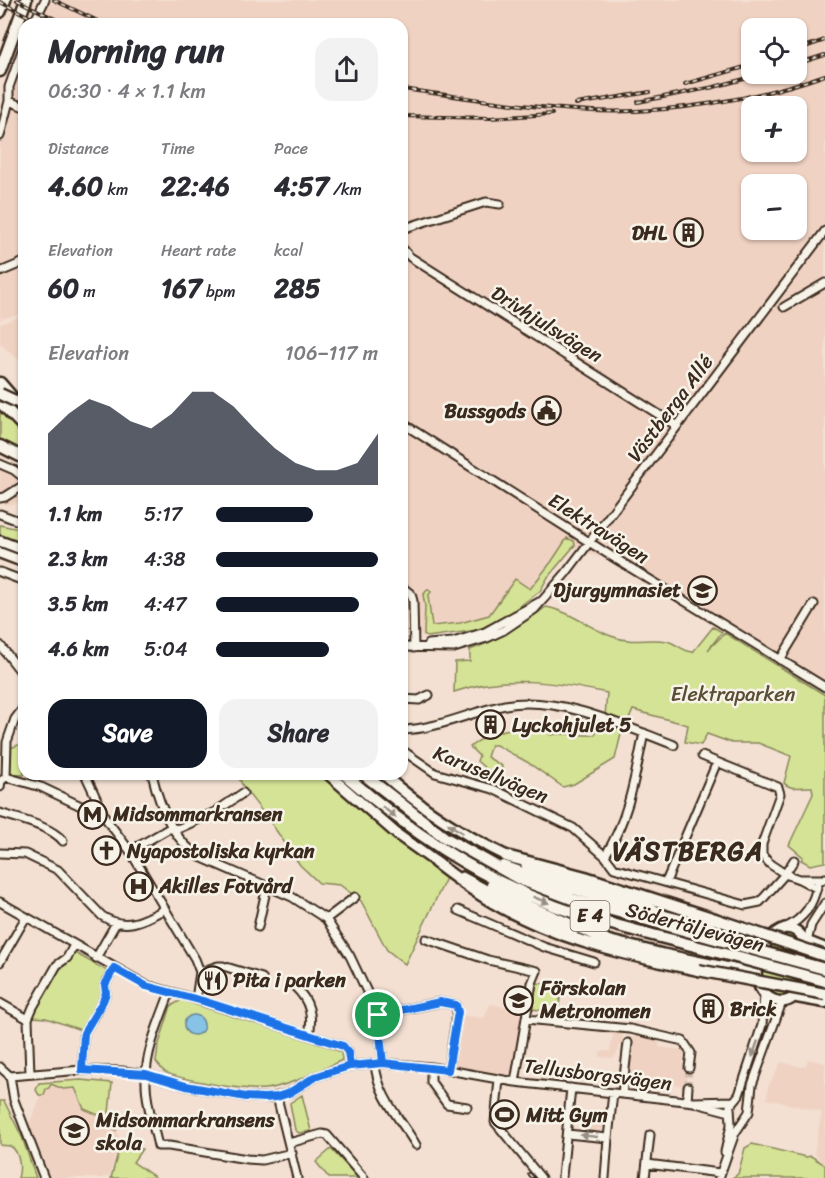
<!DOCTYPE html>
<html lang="en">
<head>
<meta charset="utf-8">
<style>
	:root { --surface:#fff; --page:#f2f2f3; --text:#2b2b33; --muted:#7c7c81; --accent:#111827 }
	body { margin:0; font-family:Sriracha,sans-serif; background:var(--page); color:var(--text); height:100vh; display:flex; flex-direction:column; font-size:22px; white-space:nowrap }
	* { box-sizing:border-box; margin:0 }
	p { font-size:20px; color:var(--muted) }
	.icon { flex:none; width:33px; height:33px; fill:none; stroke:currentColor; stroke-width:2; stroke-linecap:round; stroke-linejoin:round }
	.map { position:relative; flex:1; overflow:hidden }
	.side { position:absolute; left:18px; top:18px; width:390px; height:762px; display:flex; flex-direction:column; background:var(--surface); border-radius:18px; box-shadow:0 2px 4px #0004 }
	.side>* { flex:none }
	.controls { position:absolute; left:741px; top:18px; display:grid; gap:12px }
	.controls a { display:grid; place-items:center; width:66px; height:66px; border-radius:12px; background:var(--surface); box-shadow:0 2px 4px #0004; font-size:30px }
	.pin { position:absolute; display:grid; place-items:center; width:51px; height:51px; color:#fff; margin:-26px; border:3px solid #fff; border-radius:50%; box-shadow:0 2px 6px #0007 }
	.round { display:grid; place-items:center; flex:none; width:63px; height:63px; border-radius:18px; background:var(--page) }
	.headline { display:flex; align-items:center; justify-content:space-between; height:102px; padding:0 30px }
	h1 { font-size:33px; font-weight:800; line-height:45px }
	.metrics { display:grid; grid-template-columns:repeat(3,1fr); gap:9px; height:102px; padding:6px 30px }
	.metrics div { display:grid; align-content:center }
	.metrics b { font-size:26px; font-weight:800 }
	.metrics small { font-size:16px; font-weight:400 }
	.metrics p { font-size:16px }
	.chart { height:168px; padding:12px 30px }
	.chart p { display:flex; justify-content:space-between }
	.chart svg { width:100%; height:108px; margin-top:6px; fill:var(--accent); opacity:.7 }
	.button { display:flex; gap:12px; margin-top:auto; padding:12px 30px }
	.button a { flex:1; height:69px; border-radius:18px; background:var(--accent); color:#fff; font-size:24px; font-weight:800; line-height:69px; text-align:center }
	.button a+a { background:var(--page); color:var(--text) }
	ul { padding:0 30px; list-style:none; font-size:20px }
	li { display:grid; grid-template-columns:96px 72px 1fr; align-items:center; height:45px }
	li i { height:15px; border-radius:8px; background:var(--accent) }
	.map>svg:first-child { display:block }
	.built { fill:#f0d2c2; fill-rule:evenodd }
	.green { fill:#d5e396; stroke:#88865a; stroke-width:1.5 }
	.water { fill:#87c3e7; stroke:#698697; stroke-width:1.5 }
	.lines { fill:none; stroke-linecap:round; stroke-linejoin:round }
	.minor-tunnel { stroke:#cebcae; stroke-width:7; stroke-dasharray:7 3.5; stroke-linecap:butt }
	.minor-casing { stroke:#3b2a1e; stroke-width:11 }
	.major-casing { stroke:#3b2a1e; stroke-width:14 }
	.highway-casing { stroke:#3b2a1e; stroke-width:15 }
	.minor { stroke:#f7f3e8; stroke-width:7 }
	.major { stroke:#f7f3e8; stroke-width:9 }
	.highway { stroke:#f7f3e8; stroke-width:10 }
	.rail-casing { stroke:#3b2a1e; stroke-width:4 }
	.rail { stroke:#f7f3e8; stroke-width:1.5; stroke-dasharray:4.5; stroke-linecap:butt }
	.highway-bridge-casing { stroke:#3b2a1e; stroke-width:15; stroke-linecap:butt }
	.highway-bridge { stroke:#f7f3e8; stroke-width:10 }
	.oneway { fill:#998e83 }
	.route-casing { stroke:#fff; stroke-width:12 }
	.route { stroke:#1a73e8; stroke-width:8 }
	.labels { text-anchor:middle; stroke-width:5; stroke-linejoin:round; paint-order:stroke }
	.shield { fill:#f7f3e8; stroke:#73665b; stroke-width:1.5 }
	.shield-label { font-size:18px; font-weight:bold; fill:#3b2a1e }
	.poi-label { font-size:20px; font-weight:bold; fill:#3b2a1e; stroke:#f7f3e8; text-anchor:start }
	.street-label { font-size:20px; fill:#3b2a1e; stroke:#f7f3e8 }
	.park-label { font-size:20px; fill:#5a4f36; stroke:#f7f3e8 }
	.district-label { font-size:26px; font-weight:bold; letter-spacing:1.5px; fill:#3b2a1e; stroke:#f7f3e8 }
</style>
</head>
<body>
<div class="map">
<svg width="825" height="1178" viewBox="0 0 825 1178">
	<rect width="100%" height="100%" fill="#f3e0d2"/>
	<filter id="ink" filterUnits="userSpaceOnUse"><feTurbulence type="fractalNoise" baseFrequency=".0167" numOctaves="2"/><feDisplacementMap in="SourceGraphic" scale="12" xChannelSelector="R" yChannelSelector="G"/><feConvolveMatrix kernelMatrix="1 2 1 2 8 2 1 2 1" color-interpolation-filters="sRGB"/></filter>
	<g filter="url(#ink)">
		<path class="built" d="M 57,0 L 825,0 L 825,693 L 699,615 L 707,606 L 663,583 L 613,549 L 608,554 L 598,557 L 574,547 L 575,545 L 550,563 L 530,589 L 501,600 L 489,615 L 460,623 L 432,626 L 428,596 L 423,595 L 425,606 L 424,635 L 402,635 L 402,24 L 38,24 L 46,7 ZM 752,28 L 796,28 L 796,74 L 752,74 ZM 752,106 L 796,106 L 796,152 L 752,152 ZM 752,184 L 796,184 L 796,230 L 752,230 Z
			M 24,34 L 24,314 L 0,319 L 0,117 L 4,105 L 4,88 L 8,74 Z
			M 24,315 L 24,363 L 10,353 L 0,343 L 0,324 Z
			M 0,456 L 24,474 L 24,498 L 21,502 L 7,505 L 0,502 Z
			M 490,1004 L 527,1011 L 516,1078 L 448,1066 L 457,1015 L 484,1018 Z
			M 600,1030 L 623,1033 L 623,1045 L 620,1045 L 618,1052 L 613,1058 L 600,1057 L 600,1051 L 610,1051 L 613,1035 L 600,1033 Z
			M 634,1033 L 660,1039 L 659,1047 L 685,1050 L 683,1063 L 688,1068 L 686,1086 L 629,1079 Z
			M 808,1059 L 825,1063 L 825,1165 L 814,1153 L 822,1112 L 767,1099 L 768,1087 L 781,1062 L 802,1067 L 806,1065 Z
			M 38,1082 L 105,1085 L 111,1118 L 120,1139 L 110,1175 L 102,1178 L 50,1178 L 29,1124 L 40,1098 L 36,1090 Z
			M 586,1115 L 603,1118 L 602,1131 L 597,1130 L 597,1134 L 588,1133 L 589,1127 L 585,1127 Z"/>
		<path class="green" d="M 0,409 L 24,435 L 24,452 L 0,441 Z
			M 0,525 L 24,530 L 24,546 L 0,537 Z
			M 567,538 L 574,541 L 575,545 L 548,577 L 540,591 L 508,615 L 478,630 L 427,637 L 424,635 L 425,606 L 423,595 L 428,589 L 431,592 L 428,596 L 432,626 L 460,623 L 489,615 L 515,579 L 530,589 L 552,561 Z
			M 546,607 C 570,611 589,628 611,636 C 634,645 647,637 667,641 C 676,643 683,652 693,652 L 713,627 L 722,632 L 708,650 L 725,633 L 825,695 L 825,862 L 810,865 L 801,860 L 803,857 L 789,845 L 813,794 L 812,787 C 802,786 791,791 784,783 L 791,756 L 758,743 L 732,743 L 707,734 L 701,745 L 685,742 L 688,725 L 633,710 L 627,724 L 605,716 L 607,693 C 556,682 504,674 454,692 L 455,662 L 470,661 L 470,650 C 498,640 522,625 546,607 Z
			M 599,721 L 622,730 L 615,759 L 574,784 L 563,787 L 527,762 L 496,745 L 491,745 L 487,757 L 502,766 L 502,780 L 495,781 L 485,778 L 486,769 L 477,761 L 479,756 L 470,747 C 493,728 521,725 549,729 L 549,734 L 552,735 C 561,732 584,736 595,735 Z
			M 24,743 L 24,775 L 10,774 L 10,748 Z
			M 237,774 L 321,774 L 360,810 L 446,878 L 405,964 L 387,950 L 361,901 L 340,885 L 319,883 L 300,865 L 271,823 L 244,788 Z
			M 787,933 L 796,935 L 808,954 C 806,963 804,973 801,981 C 795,996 773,1002 764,986 C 754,967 768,938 787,933 Z
			M 75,953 L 109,972 L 102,994 L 81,1030 L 46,1018 L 33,1017 L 37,1007 L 59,970 Z
			M 537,983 L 562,986 L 558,1012 L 532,1009 Z
			M 183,999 L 329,1047 L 341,1052 L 342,1060 C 322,1070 286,1087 265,1089 C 248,1091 179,1080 165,1072 C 162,1070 159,1065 156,1062 L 158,1047 L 171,1006 Z
			M 81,1080 L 112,1083 L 109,1113 L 116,1130 L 107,1127 L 101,1116 L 84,1109 L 75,1088 L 63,1089 L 51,1084 L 49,1088 L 46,1089 L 44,1095 L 39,1095 L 36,1090 L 39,1083 Z
			M 302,1095 L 311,1131 L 299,1133 L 295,1130 L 290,1103 Z
			M 0,1101 L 4,1101 L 22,1137 L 36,1178 L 18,1178 C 21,1169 20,1151 10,1146 C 7,1145 3,1146 0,1145 Z
			M 752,1144 L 806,1157 L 811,1156 L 825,1165 L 825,1178 L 732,1178 L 738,1174 L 745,1148 Z
			M 120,1145 L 142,1149 L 133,1162 L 156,1178 L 111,1178 Z
			M 331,1149 L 358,1178 L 329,1178 L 316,1162 Z"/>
		<path class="water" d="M184 1025a10 10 0 1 1 20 0a10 10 0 1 1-20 0Z"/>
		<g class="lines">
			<path class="minor-tunnel" d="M 688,1087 L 689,1068"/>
			<defs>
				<path id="minor" d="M 33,24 L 45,0
					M 9,101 L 24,107
					M 0,136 L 9,101 L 9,87 L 24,45
					M 402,229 L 486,202 L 500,204
					M 402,248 L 410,257 L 677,426
					M 0,272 L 24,262
					M 784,307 L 825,283
					M 402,423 L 608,554 L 825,687
					M 0,464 L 14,470 L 24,478
					M 0,498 L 5,497 L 24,485
					M 0,514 L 24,523
					M 0,572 L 24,581
					M 402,587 L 411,594 L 413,601 L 414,648
					M 428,644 L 453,642 L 485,632 L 539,602
					M 0,645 L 24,676
					M 402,647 L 454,648 L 487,638 L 504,630 L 535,609 L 566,573 L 825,231
					M 780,660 L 814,604
					M 402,699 L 419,700 L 429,695
					M 402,730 C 438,729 470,712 505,705 C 559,695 624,726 674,745
					M 8,739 L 15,719 L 24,707
					M 402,750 L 435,773 L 493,789 L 573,828 L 605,856 L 614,868 L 745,905 L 760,902 L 785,874 L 799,879
					M 702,756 L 778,787 L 780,794 L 762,844 L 762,855 L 770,864 L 785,874 L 794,860
					M 85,774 L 106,819 L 130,851 L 195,959 L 200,972 L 196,999
					M 152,774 C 159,804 172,840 200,857 L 292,897 L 326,919 L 350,956 L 378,1015 L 383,1063
					M 6,777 L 41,787 L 83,807 L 90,807 L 98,804
					M 6,777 L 7,742
					M 0,787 L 1,781 L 6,777
					M 0,813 C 18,819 51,826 63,841
					M 130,851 L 168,829 L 180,828 L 215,812 L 243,793
					M 0,853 L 25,854 L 58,870 L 102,916 C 125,931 143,921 165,909
					M 605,856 C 629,818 635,776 644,733
					M 666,882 L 717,762
					M 816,888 L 799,879 L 821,879
					M 0,902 L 146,985 L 182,995 L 343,1046 L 348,1052 L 350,1066
					M 458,910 L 544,947 L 594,962
					M 326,919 L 355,897
					M 258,927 L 267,886
					M 785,928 C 805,918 813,905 818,883 L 825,878
					M 808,938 L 811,925 L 825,903
					M 426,939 L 488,960 L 537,971 L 532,983 L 515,1082
					M 96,958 L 116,923
					M 0,962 L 26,917
					M 200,972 L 218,966 L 223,966 L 262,978
					M 295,987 C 310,1001 313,1016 309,1035
					M 170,992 C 161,1017 146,1050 146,1077 C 145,1099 153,1124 158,1146 L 169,1146 L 247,1159 L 262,1160 L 292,1153
					M 0,1003 L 28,1019
					M 378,1015 L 440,1002 L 456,1005 L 457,1013 L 448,1070
					M 526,1019 L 630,1029 L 683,1041 L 691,1053 L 689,1068
					M 375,1064 C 378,1097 400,1118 416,1145
					M 0,1067 L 10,1076
					M 431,1067 L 431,1082 L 447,1104 L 467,1107
					M 82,1070 L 84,1033 L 103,1001 L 106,993 L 105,985 L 114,968
					M 30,1074 L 28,1019 L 33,1007 L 57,965 L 67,958 L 74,945
					M 10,1076 L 82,1070 L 122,1071 L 146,1074 L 186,1086 L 246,1097 L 270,1098 L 289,1093 L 315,1077 L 330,1072 L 350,1066 L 383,1063 L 431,1067 L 515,1082 L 694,1102 L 733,1101
					M 10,1076 L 14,1100 L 44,1178
					M 499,1079 L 495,1122 L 541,1178
					M 622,1094 L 628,1043
					M 277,1097 L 297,1178
					M 687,1101 L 688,1087
					M 696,1103 L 730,1112
					M 567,1134 L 608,1138 L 613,1093
					M 289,1143 L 322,1134 L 327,1135 L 364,1178
					M 725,1152 L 731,1125 L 730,1106 L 739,1095 L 762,1025 L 764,995
					M 647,1164 L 720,1173
					M 562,1177 L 571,1088
					M 605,1178 L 608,1138
					M 645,1178 L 650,1135
					M 719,1178 L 735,1133 L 749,1112 L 752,1085 L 782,1002"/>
				<path id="major" d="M 0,541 L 24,550
					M 0,553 L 24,562
					M 328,774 L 398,835 L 440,865
					M 383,774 C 421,808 465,836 511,858
					M 526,865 L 644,904 L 663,915 L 766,941
					M 462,877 L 525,911 L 574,930
					M 785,928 C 825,928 808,1021 770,998 C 743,982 760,936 785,928 Z
					M 599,938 L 663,954 L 748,972 L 756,976"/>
				<path id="highway" d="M 0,12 L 5,0
					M 0,71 L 26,0
					M 0,383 L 24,411
					M 0,402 L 24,427
					M 0,446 L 24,458
					M 344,774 C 408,830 475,876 555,906 C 605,925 665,937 717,952
					M 363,774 L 444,837 L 519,879 L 572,899 L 719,940
					M 506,856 L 585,877 L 715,919
					M 435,862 C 462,883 490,903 521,917 C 576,944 638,957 698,970
					M 503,866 L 543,880 L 663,915
					M 492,885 L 526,905 L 605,939
					M 810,943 L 825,949
					M 797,997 L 825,1002"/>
			</defs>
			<use href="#minor" class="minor-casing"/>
			<use href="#major" class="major-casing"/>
			<use href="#highway" class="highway-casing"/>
			<use href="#minor" class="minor"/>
			<use href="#major" class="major"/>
			<use href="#highway" class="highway"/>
			<defs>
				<path id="rail" d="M 17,0 L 65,24
					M 54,0 L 104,24
					M 0,2 L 44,24
					M 796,50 L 825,40
					M 796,64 L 825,55
					M 685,84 L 752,65
					M 402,89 C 465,97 528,108 592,111 C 668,114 754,100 825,75
					M 638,102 L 714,87 L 763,74
					M 576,104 L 650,92
					M 402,116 L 490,118 L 552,114
					M 529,1174 L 533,1178"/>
			</defs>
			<use href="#rail" class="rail-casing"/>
			<use href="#rail" class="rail"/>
			<defs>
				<path id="highway-bridge" d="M 0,394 L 24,405
					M 715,919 L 825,956
					M 719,940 L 825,969
					M 717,952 L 825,981
					M 698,970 L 825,994"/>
			</defs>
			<use href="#highway-bridge" class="highway-bridge-casing"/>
			<use href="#highway-bridge" class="highway-bridge"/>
		</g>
		<defs><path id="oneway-solid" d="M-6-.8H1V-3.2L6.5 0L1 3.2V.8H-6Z" transform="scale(1.5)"/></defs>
		<g class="oneway">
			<use href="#oneway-solid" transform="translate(389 812) rotate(38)"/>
			<use href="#oneway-solid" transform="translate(455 828) rotate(-147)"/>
			<use href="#oneway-solid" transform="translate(541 900) rotate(22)"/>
			<use href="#oneway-solid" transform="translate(755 1049) rotate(109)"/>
			<use href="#oneway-solid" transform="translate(589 1136) rotate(-174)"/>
		</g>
	</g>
	<g class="lines" filter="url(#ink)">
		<defs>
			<path id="route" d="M 378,1015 L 383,1063 L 350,1066 L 330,1072 L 315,1077 L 289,1093 L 277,1097 L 264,1098 L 246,1097 L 186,1086 L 146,1074 L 82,1070 L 84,1033 L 103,1001 L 106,993 L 105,985 L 114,968 L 146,986 L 203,1001 L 343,1046 L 348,1052 L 350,1066 L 383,1063 L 448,1070 L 458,1012 L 456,1005 L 440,1002 L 378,1015"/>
		</defs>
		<use href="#route" class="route-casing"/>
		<use href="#route" class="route"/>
	</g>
	<defs>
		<symbol id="building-ring" viewBox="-11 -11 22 22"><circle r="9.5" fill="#f7f3e8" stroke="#3b2a1e" stroke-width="1.5"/><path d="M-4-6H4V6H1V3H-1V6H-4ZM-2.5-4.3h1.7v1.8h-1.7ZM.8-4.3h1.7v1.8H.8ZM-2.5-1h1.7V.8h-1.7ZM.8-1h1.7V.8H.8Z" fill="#3b2a1e"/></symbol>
		<symbol id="civic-ring" viewBox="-11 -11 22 22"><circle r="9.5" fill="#f7f3e8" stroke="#3b2a1e" stroke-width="1.5"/><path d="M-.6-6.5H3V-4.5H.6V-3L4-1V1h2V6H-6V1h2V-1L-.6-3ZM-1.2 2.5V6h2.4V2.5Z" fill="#3b2a1e"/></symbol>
		<symbol id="school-ring" viewBox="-11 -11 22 22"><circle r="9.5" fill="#f7f3e8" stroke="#3b2a1e" stroke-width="1.5"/><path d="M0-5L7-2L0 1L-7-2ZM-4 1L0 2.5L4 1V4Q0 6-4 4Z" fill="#3b2a1e"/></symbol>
		<symbol id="metro-ring" viewBox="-11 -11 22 22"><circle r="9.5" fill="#f7f3e8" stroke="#3b2a1e" stroke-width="1.5"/><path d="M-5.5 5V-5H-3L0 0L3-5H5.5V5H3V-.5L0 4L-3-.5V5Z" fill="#3b2a1e"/></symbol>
		<symbol id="church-ring" viewBox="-11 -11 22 22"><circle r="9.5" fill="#f7f3e8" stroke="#3b2a1e" stroke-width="1.5"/><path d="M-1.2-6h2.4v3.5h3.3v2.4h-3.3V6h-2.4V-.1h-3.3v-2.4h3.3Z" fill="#3b2a1e"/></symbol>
		<symbol id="hospital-ring" viewBox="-11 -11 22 22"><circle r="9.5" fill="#f7f3e8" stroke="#3b2a1e" stroke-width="1.5"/><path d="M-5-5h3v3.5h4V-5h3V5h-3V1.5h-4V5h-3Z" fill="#3b2a1e"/></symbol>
		<symbol id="restaurant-ring" viewBox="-11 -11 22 22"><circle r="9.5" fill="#f7f3e8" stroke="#3b2a1e" stroke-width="1.5"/><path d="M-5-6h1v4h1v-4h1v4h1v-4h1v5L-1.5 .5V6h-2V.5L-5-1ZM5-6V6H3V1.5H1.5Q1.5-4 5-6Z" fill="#3b2a1e"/></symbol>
		<symbol id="stadium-ring" viewBox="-11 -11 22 22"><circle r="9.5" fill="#f7f3e8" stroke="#3b2a1e" stroke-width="1.5"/><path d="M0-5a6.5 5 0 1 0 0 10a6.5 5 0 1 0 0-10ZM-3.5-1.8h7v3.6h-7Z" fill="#3b2a1e"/></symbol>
	</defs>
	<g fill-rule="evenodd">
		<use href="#building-ring" x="672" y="216" width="33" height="33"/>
		<use href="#civic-ring" x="530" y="394" width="33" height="33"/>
		<use href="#school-ring" x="686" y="574" width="33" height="33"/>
		<use href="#building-ring" x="474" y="708" width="33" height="33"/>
		<use href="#metro-ring" x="76" y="798" width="33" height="33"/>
		<use href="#church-ring" x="90" y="834" width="33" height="33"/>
		<use href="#hospital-ring" x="122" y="870" width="33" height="33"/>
		<use href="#restaurant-ring" x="196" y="964" width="33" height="33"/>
		<use href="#school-ring" x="502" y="984" width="33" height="33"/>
		<use href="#building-ring" x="692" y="992" width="33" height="33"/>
		<use href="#stadium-ring" x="488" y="1098" width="33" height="33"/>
		<use href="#school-ring" x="58" y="1114" width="33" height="33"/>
	</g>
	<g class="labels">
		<rect class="shield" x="570.5" y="901" width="39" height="30" rx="4.5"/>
		<g class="shield-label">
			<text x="590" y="922">E 4</text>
		</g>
		<g class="poi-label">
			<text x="667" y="240" text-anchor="end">DHL</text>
			<text x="526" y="418" text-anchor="end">Bussgods</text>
			<text x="681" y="597" text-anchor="end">Djurgymnasiet</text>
			<text x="512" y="732">Lyckohjulet 5</text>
			<text x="113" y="821">Midsommarkransen</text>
			<text x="127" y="858">Nyapostoliska kyrkan</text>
			<text x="159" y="893">Akilles Fotvård</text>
			<text x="233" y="987">Pita i parken</text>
			<text x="540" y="995">Förskolan<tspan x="540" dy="23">Metronomen</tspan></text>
			<text x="730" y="1016">Brick</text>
			<text x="526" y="1122">Mitt Gym</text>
			<text x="96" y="1127">Midsommarkransens<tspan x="96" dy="23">skola</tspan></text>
		</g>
		<g class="street-label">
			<text transform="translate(547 324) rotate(32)" y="7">Drivhjulsvägen</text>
			<text transform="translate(670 408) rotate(-53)" y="7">Västberga Allé</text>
			<text transform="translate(599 528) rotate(32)" y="7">Elektravägen</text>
			<text transform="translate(491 774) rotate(22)" y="7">Karusellvägen</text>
			<text transform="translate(695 927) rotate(15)" y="7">Södertäljevägen</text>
			<text transform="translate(598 1074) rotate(7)" y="7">Tellusborgsvägen</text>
		</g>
		<g class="park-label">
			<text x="733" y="701">Elektraparken</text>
		</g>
		<g class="district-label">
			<text x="688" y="860">VÄSTBERGA</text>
		</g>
	</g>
</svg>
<div class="controls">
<a><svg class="icon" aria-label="locate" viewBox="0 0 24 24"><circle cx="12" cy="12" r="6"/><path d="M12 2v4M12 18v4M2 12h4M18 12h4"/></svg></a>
<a>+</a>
<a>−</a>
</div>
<div class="pin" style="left:378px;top:1015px;background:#1e9e55"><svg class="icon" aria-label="arrive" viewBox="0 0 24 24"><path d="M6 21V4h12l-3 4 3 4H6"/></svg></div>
<section class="side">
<div class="headline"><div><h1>Morning run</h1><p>06:30 · 4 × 1.1 km</p></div><a class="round"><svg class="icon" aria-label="share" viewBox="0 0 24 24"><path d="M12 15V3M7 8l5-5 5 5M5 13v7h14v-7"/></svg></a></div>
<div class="metrics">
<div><p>Distance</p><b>4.60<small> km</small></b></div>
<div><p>Time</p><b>22:46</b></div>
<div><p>Pace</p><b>4:57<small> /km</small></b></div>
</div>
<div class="metrics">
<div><p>Elevation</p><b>60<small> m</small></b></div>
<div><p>Heart rate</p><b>167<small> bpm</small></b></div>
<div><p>kcal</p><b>285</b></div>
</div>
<div class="chart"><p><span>Elevation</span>106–117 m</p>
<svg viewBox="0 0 160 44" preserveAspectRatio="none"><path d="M0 44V23L10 15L20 9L30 12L40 18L50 21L60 15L70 6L80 6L90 12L100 21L110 29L120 35L130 38L140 38L150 35L160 23V44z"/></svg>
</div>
<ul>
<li><b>1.1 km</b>5:17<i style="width:60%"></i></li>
<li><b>2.3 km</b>4:38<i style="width:100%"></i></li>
<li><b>3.5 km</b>4:47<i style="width:88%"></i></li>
<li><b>4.6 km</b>5:04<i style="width:70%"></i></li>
</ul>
<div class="button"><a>Save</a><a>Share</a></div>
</section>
</div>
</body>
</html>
